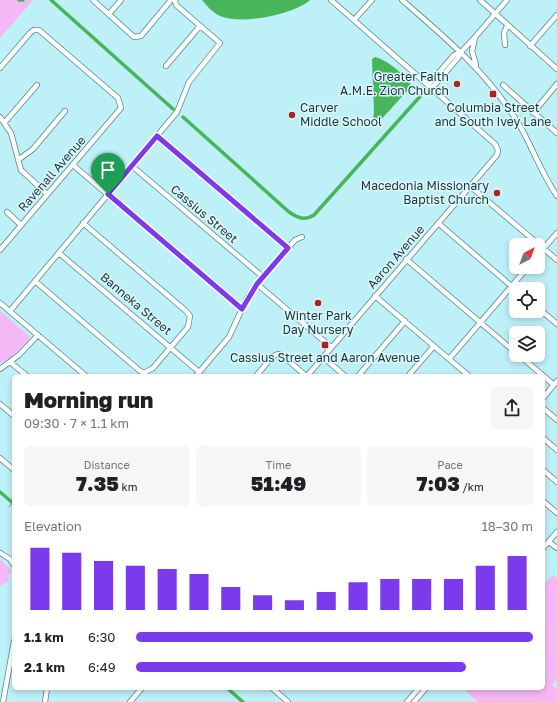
<!DOCTYPE html>
<html lang="en">
<head>
<meta charset="utf-8">
<style>
	:root { --surface:#fff; --page:#f6f6f6; --text:#202124; --muted:#757577; --accent:#7c3aed }
	body { margin:0; font-family:"Golos Text",sans-serif; background:var(--page); color:var(--text); height:100vh; display:flex; flex-direction:column; font-size:15px; white-space:nowrap }
	* { box-sizing:border-box; margin:0 }
	p { font-size:13px; color:var(--muted) }
	.icon { flex:none; width:22px; height:22px; fill:none; stroke:currentColor; stroke-width:2; stroke-linecap:round; stroke-linejoin:round }
	.map { position:relative; flex:1; overflow:hidden }
	.details { position:absolute; left:12px; top:374px; width:533px; height:316px; display:flex; flex-direction:column; background:var(--surface); border-radius:6px; box-shadow:0 2px 6px #0003 }
	.details>* { flex:none }
	.needle { width:26px; rotate:41deg }
	.fabs { position:absolute; left:509px; top:238px; display:grid; gap:8px }
	.fabs a { display:grid; place-items:center; width:36px; height:36px; border-radius:6px; background:var(--surface); box-shadow:0 2px 6px #0003; font-size:20px }
	.pin { position:absolute; display:grid; place-items:center; width:34px; height:34px; color:#fff; margin:-41px -17px; border-radius:50% 50% 50% 0; rotate:-45deg; box-shadow:0 0 4px #0007 }
	.pin .icon { rotate:45deg }
	.round { display:grid; place-items:center; flex:none; width:42px; height:42px; border-radius:6px; background:var(--page) }
	.head { display:flex; align-items:center; justify-content:space-between; height:68px; padding:0 12px }
	h1 { font-size:22px; font-weight:800; line-height:30px }
	.metrics { display:grid; grid-template-columns:repeat(3,1fr); gap:6px; height:68px; padding:4px 12px }
	.metrics div { display:grid; align-content:center; border-radius:6px; background:var(--page); text-align:center }
	.metrics b { font-size:20px; font-weight:800 }
	.metrics small { font-size:11px; font-weight:400 }
	.metrics p { font-size:11px }
	.chart { height:112px; padding:8px 12px }
	.chart p { display:flex; justify-content:space-between }
	.chart svg { width:100%; height:72px; margin-top:4px; stroke:var(--accent); stroke-width:6 }
	ul { padding:0 12px; list-style:none; font-size:13px }
	li { display:grid; grid-template-columns:64px 48px 1fr; align-items:center; height:30px }
	li i { height:10px; border-radius:5px; background:var(--accent) }
	.map>svg:first-child { display:block }
	.green { fill:#f6b7f6 }
	.water { fill:#47b65a }
	.lines { fill:none; stroke-linecap:round; stroke-linejoin:round }
	.stream { stroke:#47b65a; stroke-width:1 }
	.canal { stroke:#47b65a; stroke-width:3.5 }
	.minor-casing { stroke:#55858b; stroke-width:6 }
	.minor { stroke:#fff; stroke-width:4.5 }
	.route-casing { stroke:#fff; stroke-width:8 }
	.route { stroke:#7c3aed; stroke-width:5 }
	.poi-dot { fill:#b12121; stroke:#dbf9fd; stroke-width:1.5 }
	.labels { text-anchor:middle; stroke-width:3; stroke-linejoin:round; paint-order:stroke }
	.poi-label { font-size:12px; fill:#223639; stroke:#dbf9fd }
	.street-label { font-size:12px; fill:#223639; stroke:#dbf9fd }
</style>
</head>
<body>
<div class="map">
<svg width="557" height="702" viewBox="0 0 557 702">
	<rect width="100%" height="100%" fill="#bdf0f7"/>
	<path class="green" d="M 0,0 L 33,0 L 0,38 Z
		M 0,311 L 30,337 L 29,340 L 10,358 L 0,363 Z
		M 0,559 L 12,571 L 7,575 L 9,581 L 0,586 Z
		M 553,575 L 557,578 L 557,679 L 552,685 L 557,689 L 557,702 L 478,702 L 462,688 L 543,688 L 543,586 Z"/>
	<path class="water" d="M 202,0 L 310,0 C 293,15 241,25 220,16 C 213,13 207,6 202,0 Z
		M 375,57 C 387,60 404,74 411,85 L 408,90 L 378,123 L 375,121 L 373,117 L 374,113 L 372,59 Z"/>
	<g class="lines">
		<path class="stream" d="M 9,507 L 13,503"/>
		<path class="canal" d="M 19,0 L 23,0
			M 51,0 L 173,109
			M 183,117 L 289,212 C 298,218 305,221 314,215 L 424,92
			M 0,492 L 14,504
			M 227,688 L 243,702"/>
		<defs>
			<path id="minor" d="M 93,0 L 134,37 L 141,36 L 171,0
				M 402,0 C 447,39 489,74 520,126 C 533,149 542,174 557,196
				M 480,0 L 557,69
				M 109,14 L 121,0
				M 354,20 L 372,0
				M 475,38 L 472,51 L 476,65
				M 505,45 L 504,33 L 507,26
				M 530,46 L 557,15
				M 166,66 L 200,26
				M 0,68 L 30,33 L 34,30 L 39,30 L 118,98 L 121,108 L 0,250
				M 428,85 L 454,55 L 461,52 L 476,36 L 507,0
				M 503,85 L 557,133
				M 432,88 L 458,58 L 461,52
				M 533,113 L 557,84
				M 0,117 L 11,133 L 21,170 L 47,194
				M 5,122 L 37,85
				M 157,137 L 288,248
				M 18,160 L 33,149 L 65,111
				M 73,165 L 242,309
				M 132,166 L 263,277
				M 470,186 L 557,260
				M 7,212 L 21,225
				M 438,223 L 516,290
				M 59,253 L 199,372
				M 538,255 L 557,233
				M 406,259 L 516,353
				M 35,281 L 140,371 L 144,373 L 153,368 L 188,327 L 190,316 L 186,311 L 83,223
				M 257,284 L 331,347
				M 375,296 L 469,376
				M 0,303 L 86,376
				M 538,308 L 557,324
				M 10,311 L 172,118 L 177,112 L 189,82 L 220,43 L 176,5 L 175,0
				M 519,355 L 554,385
				M 323,357 L 345,376
				M 449,359 L 528,267
				M 10,362 L 27,376
				M 0,369 L 19,355 L 38,335
				M 196,376 L 229,337 L 247,298 L 257,284 L 295,240 L 302,237
				M 256,376 L 273,356 L 278,354 L 282,355 L 306,376
				M 307,376 L 497,155 L 498,150 L 495,144 L 331,0
				M 358,376 L 405,321
				M 408,376 L 434,346
				M 543,398 L 557,381
				M 0,404 L 14,416
				M 543,408 L 557,420
				M 543,438 L 557,450
				M 0,458 L 14,470
				M 543,470 L 557,482
				M 543,501 L 557,513
				M 549,542 L 557,548
				M 543,548 L 557,532
				M 0,553 L 10,559 L 14,565
				M 272,688 L 288,702
				M 3,702 L 14,641
				M 45,702 L 47,688
				M 130,702 L 142,688
				M 407,702 L 419,688
				M 414,702 L 426,688"/>
		</defs>
		<use href="#minor" class="minor-casing"/>
		<use href="#minor" class="minor"/>
	</g>
	<g class="lines">
		<defs>
			<path id="route" d="M 157,136 L 288,248 L 257,284 L 242,309 L 108,194 Z"/>
		</defs>
		<use href="#route" class="route-casing"/>
		<use href="#route" class="route"/>
	</g>
	<g class="poi-dot">
		<circle cx="457" cy="84" r="4"/>
		<rect x="489" y="90" width="8" height="8" rx="2"/>
		<circle cx="292" cy="115" r="4"/>
		<circle cx="497" cy="193" r="4"/>
		<circle cx="318" cy="303" r="4"/>
		<rect x="321" y="341" width="8" height="8" rx="2"/>
	</g>
	<g class="labels">
		<g class="poi-label">
			<text x="449" y="81" text-anchor="end">Greater Faith<tspan x="449" dy="14">A.M.E. Zion Church</tspan></text>
			<text x="300" y="112" text-anchor="start">Carver<tspan x="300" dy="14">Middle School</tspan></text>
			<text x="493" y="112">Columbia Street<tspan x="493" dy="14">and South Ivey Lane</tspan></text>
			<text x="489" y="190" text-anchor="end">Macedonia Missionary<tspan x="489" dy="14">Baptist Church</tspan></text>
			<text x="318" y="320">Winter Park<tspan x="318" dy="14">Day Nursery</tspan></text>
			<text x="325" y="362">Cassius Street and Aaron Avenue</text>
		</g>
		<g class="street-label">
			<text transform="translate(52 174) rotate(-49)" y="4">Ravenall Avenue</text>
			<text transform="translate(204 214) rotate(40)" y="4">Cassius Street</text>
			<text transform="translate(396 257) rotate(-49)" y="4">Aaron Avenue</text>
			<text transform="translate(136 304) rotate(40)" y="4">Banneka Street</text>
		</g>
	</g>
</svg>
<div class="fabs">
<a><svg class="needle" viewBox="-14 -14 28 28"><path d="M0-13l5 13h-10z" fill="#e53935"/><path d="M0 13l5-13h-10z" fill="#757577"/></svg></a>
<a><svg class="icon" aria-label="locate" viewBox="0 0 24 24"><circle cx="12" cy="12" r="6"/><path d="M12 2v4M12 18v4M2 12h4M18 12h4"/></svg></a>
<a><svg class="icon" aria-label="layers" viewBox="0 0 24 24"><path d="M12 4l9 5-9 5-9-5zM3 14l9 5 9-5"/></svg></a>
</div>
<div class="pin" style="left:108px;top:194px;background:#1e9e55"><svg class="icon" aria-label="arrive" viewBox="0 0 24 24"><path d="M6 21V4h12l-3 4 3 4H6"/></svg></div>
<section class="details">
<div class="head"><div><h1>Morning run</h1><p>09:30 · 7 × 1.1 km</p></div><a class="round"><svg class="icon" aria-label="share" viewBox="0 0 24 24"><path d="M12 15V3M7 8l5-5 5 5M5 13v7h14v-7"/></svg></a></div>
<div class="metrics">
<div><p>Distance</p><b>7.35<small> km</small></b></div>
<div><p>Time</p><b>51:49</b></div>
<div><p>Pace</p><b>7:03<small> /km</small></b></div>
</div>
<div class="chart"><p><span>Elevation</span>18–30 m</p>
<svg viewBox="0 0 160 44" preserveAspectRatio="none"><path d="M5 44V6M15 44V9M25 44V14M35 44V17M45 44V19M55 44V22M65 44V30M75 44V35M85 44V38M95 44V33M105 44V27M115 44V25M125 44V25M135 44V25M145 44V17M155 44V11"/></svg>
</div>
<ul>
<li><b>1.1 km</b>6:30<i style="width:100%"></i></li>
<li><b>2.1 km</b>6:49<i style="width:83%"></i></li>
</ul>
</section>
</div>
</body>
</html>
